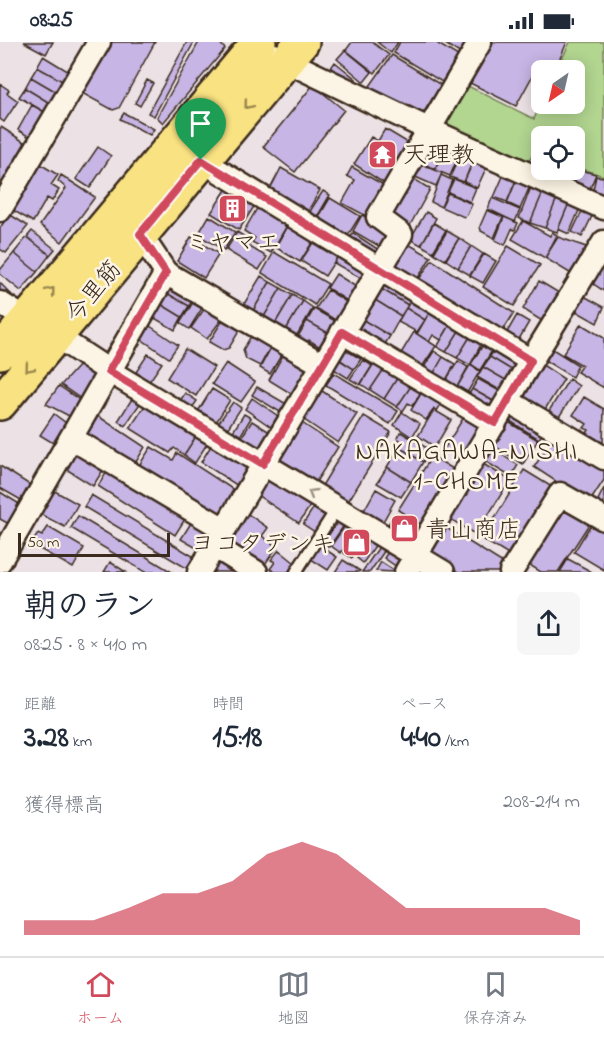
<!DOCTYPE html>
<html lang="ja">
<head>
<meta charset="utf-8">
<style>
	:root { --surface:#fff; --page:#f6f6f7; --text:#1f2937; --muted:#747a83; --line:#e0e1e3; --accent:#d1495b }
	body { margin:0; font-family:"Indie Flower","Klee One",sans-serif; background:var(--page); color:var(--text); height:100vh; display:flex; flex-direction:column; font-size:22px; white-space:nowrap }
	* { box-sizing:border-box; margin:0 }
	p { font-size:20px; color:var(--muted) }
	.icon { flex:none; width:33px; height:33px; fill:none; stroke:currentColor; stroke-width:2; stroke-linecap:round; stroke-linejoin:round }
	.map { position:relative; height:530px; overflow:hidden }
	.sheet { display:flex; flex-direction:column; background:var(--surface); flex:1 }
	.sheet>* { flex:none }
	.needle { width:39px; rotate:214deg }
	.fabs { position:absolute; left:531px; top:18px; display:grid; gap:12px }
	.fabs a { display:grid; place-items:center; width:54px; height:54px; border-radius:9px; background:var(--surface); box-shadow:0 3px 15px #0003; font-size:30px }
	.scale { position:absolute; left:18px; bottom:15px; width:152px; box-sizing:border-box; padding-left:6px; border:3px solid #3b2a1e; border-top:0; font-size:16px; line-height:21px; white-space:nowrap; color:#3b2a1e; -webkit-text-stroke:4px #fcf5e5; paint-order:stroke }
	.pin { position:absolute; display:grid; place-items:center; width:51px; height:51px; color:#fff; margin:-62px -26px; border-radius:50% 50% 50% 0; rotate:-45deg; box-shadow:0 0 6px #0007 }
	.pin .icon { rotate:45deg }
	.round { display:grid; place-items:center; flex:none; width:63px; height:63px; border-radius:9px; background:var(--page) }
	.overview { display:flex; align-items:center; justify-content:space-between; height:102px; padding:0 24px }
	h1 { font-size:33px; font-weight:700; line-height:45px }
	.stats { display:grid; grid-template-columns:repeat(3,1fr); gap:9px; height:102px; padding:6px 24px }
	.stats div { display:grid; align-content:center }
	.stats b { font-size:30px; font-weight:700 }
	.stats small { font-size:16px; font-weight:400 }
	.stats p { font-size:16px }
	.chart { height:168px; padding:12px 24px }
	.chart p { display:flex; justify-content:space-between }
	.chart svg { width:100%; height:108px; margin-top:6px; fill:var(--accent); opacity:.7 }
	.status { display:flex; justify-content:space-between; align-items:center; height:42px; padding:0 30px; background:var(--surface); direction:ltr }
	.status svg { height:16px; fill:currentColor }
	.menu { display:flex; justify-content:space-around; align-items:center; height:84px; border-top:2px solid var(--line); background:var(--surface); font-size:16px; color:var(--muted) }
	.menu a { display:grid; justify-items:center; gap:3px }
	.menu .active { color:var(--accent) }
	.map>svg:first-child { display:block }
	.green { fill:#b2d590; stroke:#768057; stroke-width:1.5 }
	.building { fill:#c7b5e5; stroke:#3b2a1e; stroke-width:1.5 }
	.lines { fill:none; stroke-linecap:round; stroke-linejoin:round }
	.service-casing { stroke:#3b2a1e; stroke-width:15 }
	.minor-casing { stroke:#3b2a1e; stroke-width:27 }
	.primary-casing { stroke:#3b2a1e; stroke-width:38 }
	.service { stroke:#fcf5e5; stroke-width:10 }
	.minor { stroke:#fcf5e5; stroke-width:22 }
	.primary { stroke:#f8e281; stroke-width:33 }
	.oneway { stroke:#9a8650 }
	.oneway2 { stroke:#9c9082 }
	.route-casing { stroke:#fff; stroke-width:12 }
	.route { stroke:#d1495b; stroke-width:8 }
	.labels { text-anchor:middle; stroke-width:5; stroke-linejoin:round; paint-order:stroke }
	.poi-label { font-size:24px; fill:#3b2a1e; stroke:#fcf5e5; text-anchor:start }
	.street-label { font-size:24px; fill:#3b2a1e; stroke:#fcf5e5 }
	.neighbourhood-label { font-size:26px; letter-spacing:1.5px; fill:#3b2a1e; stroke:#fcf5e5 }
</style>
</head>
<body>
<div class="status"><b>08:25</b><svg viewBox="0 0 49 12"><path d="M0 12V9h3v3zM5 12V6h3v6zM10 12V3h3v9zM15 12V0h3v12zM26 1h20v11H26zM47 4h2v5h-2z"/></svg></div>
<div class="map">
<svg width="604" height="530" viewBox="0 0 604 530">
	<rect width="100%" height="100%" fill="#ece2e5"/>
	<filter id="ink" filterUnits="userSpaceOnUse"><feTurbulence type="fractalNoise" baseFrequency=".0167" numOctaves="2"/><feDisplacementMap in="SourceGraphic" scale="12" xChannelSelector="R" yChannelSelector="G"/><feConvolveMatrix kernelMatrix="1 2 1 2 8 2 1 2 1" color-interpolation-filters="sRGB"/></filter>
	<g filter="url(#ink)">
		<path class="green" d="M 570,0 L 604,0 L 604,134 L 575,125 L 574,94 L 542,94 L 541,115 L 533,112 L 526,124 L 441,82 L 464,42 L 534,77 L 541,61 L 574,62 L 574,28 L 557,28 Z"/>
		<path class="building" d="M 24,0 L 53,0 L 46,12 Z
			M 109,0 L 155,0 L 119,66 L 113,68 L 80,50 Z
			M 187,0 L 194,0 L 154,74 L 148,71 Z
			M 199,0 L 219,0 L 225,7 L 163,81 L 157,75 Z
			M 352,0 L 372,0 L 389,13 L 375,31 L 346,8 Z
			M 377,0 L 398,0 L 391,11 Z
			M 400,0 L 435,0 L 458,14 L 442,40 L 394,11 Z
			M 442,0 L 469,0 L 461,12 Z
			M 489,0 L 567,0 L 555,28 L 540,20 L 516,64 L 466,39 Z
			M 345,8 L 372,30 L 364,40 L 337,17 Z
			M 392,13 L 441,43 L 424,70 L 416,74 L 365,51 Z
			M 43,14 L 71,31 L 66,41 L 37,25 Z
			M 335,20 L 356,37 L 351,44 L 330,27 Z
			M 37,25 L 66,41 L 60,52 L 31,35 Z
			M 31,35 L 60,52 L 53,63 L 25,46 Z
			M 147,38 L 153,41 L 140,64 L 135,61 Z
			M 0,42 L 9,48 L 7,51 L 18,59 L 4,80 L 0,77 Z
			M 313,43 L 344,68 L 295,130 L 263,105 Z
			M 25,46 L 53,63 L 48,72 L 19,55 Z
			M 32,63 L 48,72 L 33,97 L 18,88 Z
			M 124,71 L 154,87 L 150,93 L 120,77 Z
			M 1,85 L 32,105 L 0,157 L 0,87 Z
			M 385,87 L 410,102 L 385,142 L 354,122 L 371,95 L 378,99 Z
			M 431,98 L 445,104 L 435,127 L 422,121 Z
			M 98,105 L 111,114 L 90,146 L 76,137 Z
			M 445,106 L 459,113 L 450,134 L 435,128 Z
			M 460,113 L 473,118 L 464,140 L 450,135 Z
			M 474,118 L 487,124 L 477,146 L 464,140 Z
			M 37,120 L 58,133 L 51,143 L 59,148 L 52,159 L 47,156 L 33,180 L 9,166 Z
			M 419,121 L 442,131 L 436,144 L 413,134 Z
			M 352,125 L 387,145 L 370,176 L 342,161 L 355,138 L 347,134 Z
			M 281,126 L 320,148 L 305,174 L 267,153 Z
			M 575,127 L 596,132 L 588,151 L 569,143 Z
			M 551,128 L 568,128 L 573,130 L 568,142 L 549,135 Z
			M 504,132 L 516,138 L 507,160 L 494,155 Z
			M 61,133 L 95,155 L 62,200 L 40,183 L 66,146 L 58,139 Z
			M 441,133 L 452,138 L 441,165 L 431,160 Z
			M 409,134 L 430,147 L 408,187 L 388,172 Z
			M 596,134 L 604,135 L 604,156 L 592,152 Z
			M 454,137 L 476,146 L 470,160 L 448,150 Z
			M 516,139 L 530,144 L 520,167 L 507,161 Z
			M 531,145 L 543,150 L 530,181 L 519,176 Z
			M 227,146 L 255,163 L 239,188 L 211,171 Z
			M 323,149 L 330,153 L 313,182 L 305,177 Z
			M 543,150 L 557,156 L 545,186 L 530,181 Z
			M 448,151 L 472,162 L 467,173 L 464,175 L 441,165 Z
			M 330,156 L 360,174 L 343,201 L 314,183 Z
			M 492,156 L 520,168 L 515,180 L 488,167 Z
			M 557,156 L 569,161 L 557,190 L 545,186 Z
			M 569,161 L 580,166 L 569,192 L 558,187 Z
			M 259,163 L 289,180 L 271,211 L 252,200 L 255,196 L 244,189 Z
			M 583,167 L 593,172 L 582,195 L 572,190 Z
			M 487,168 L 503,175 L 494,196 L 481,189 L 480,184 Z
			M 426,170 L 436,176 L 421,203 L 410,197 Z
			M 9,172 L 28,184 L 6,211 L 0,207 L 0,186 Z
			M 362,173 L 392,193 L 384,207 L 353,189 Z
			M 209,174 L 235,190 L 224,208 L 198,193 Z
			M 504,175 L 518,181 L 515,188 L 512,187 L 505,203 L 495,198 Z
			M 523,179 L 550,194 L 552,190 L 557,193 L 545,216 L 512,197 Z
			M 290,181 L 315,196 L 300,220 L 275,205 Z
			M 434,181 L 446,188 L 433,210 L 421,203 Z
			M 32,189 L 55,207 L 50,213 L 27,195 Z
			M 447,189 L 459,196 L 445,218 L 434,211 Z
			M 237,190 L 251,199 L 248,204 L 267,215 L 259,228 L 226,208 Z
			M 353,191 L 382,210 L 376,220 L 347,202 Z
			M 27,195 L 50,213 L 37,230 L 14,211 Z
			M 191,195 L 219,212 L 204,236 L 177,219 Z
			M 558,195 L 589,206 L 573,233 L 545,216 Z
			M 316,196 L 340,211 L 325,234 L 301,219 Z
			M 459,196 L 471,204 L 458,226 L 446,218 Z
			M 405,200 L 431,215 L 415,241 L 391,223 Z
			M 471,204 L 483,212 L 470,233 L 458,226 Z
			M 508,204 L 540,223 L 514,264 L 483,245 Z
			M 274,210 L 328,242 L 315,263 L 262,231 Z
			M 14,211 L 37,230 L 21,249 L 0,232 L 0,228 Z
			M 340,211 L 369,229 L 364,238 L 334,221 Z
			M 484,212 L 496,219 L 483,241 L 470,234 Z
			M 432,218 L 514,271 L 501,292 L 417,240 Z
			M 603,222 L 604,223 L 604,249 L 592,241 Z
			M 336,232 L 361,248 L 352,262 L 327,246 Z
			M 261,234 L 270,240 L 251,272 L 244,267 L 246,263 L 244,262 Z
			M 383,237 L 413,254 L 408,263 L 378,245 Z
			M 539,239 L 559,251 L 542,279 L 523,267 Z
			M 171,240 L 195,253 L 189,264 L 165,250 Z
			M 270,240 L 281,246 L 262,278 L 251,272 Z
			M 0,241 L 12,253 L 9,258 L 0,253 Z
			M 378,245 L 408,263 L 401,274 L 372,256 Z
			M 281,246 L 292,253 L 273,285 L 262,278 Z
			M 328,248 L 351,263 L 340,281 L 316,266 Z
			M 165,250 L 189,264 L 182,275 L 159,261 Z
			M 292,253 L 303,259 L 284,291 L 273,285 Z
			M 197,254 L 206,260 L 189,287 L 180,281 Z
			M 413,254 L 432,266 L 425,278 L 406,266 Z
			M 584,254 L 604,265 L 597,281 L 576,269 Z
			M 372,256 L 401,274 L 390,294 L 360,276 Z
			M 303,259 L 313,266 L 294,298 L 284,291 Z
			M 159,261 L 182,275 L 175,288 L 151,274 Z
			M 207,263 L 224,274 L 207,297 L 191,286 Z
			M 406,266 L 425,278 L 417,290 L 398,280 Z
			M 432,266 L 453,278 L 441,298 L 433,293 L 429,300 L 417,292 Z
			M 314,267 L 337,280 L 330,292 L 307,279 Z
			M 226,273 L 241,286 L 229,306 L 223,308 L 209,300 Z
			M 517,273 L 529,280 L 518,299 L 506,292 Z
			M 360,276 L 390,294 L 382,307 L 352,290 Z
			M 453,278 L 462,284 L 446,310 L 437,305 Z
			M 307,279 L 330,292 L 322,306 L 309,298 L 307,302 L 297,296 Z
			M 581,282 L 604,296 L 604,346 L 577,330 L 582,323 L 563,312 Z
			M 150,284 L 178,303 L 169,316 L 141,297 Z
			M 462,284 L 473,290 L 457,316 L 446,310 Z
			M 414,290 L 436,304 L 422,325 L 400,313 Z
			M 473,290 L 484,297 L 470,323 L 457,316 Z
			M 251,294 L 273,300 L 260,324 L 246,317 L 243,308 Z
			M 486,298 L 495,304 L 480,328 L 471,322 Z
			M 274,300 L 285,307 L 270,332 L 260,326 Z
			M 496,304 L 521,320 L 515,330 L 490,315 Z
			M 341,305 L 361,317 L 354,327 L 335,314 Z
			M 551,306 L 578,323 L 572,335 L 544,318 Z
			M 185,307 L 214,325 L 196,354 L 167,336 Z
			M 286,308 L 312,324 L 295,354 L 269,338 Z
			M 434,309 L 443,315 L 431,336 L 421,330 Z
			M 148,312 L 162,321 L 149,340 L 136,330 Z
			M 335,315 L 354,327 L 348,336 L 329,324 Z
			M 378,315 L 388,321 L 370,348 L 361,342 Z
			M 443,315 L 455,322 L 443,343 L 431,336 Z
			M 490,315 L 515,330 L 509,340 L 483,325 Z
			M 363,318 L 372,324 L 360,343 L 350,337 Z
			M 458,319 L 468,325 L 454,350 L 443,343 Z
			M 81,321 L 95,331 L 81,357 L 61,343 Z
			M 226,321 L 255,340 L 241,360 L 212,342 Z
			M 388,321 L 401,330 L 384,357 L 370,348 Z
			M 541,322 L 564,337 L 544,369 L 521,354 Z
			M 470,323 L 480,329 L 464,356 L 454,350 Z
			M 483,325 L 509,340 L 503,350 L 477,335 Z
			M 401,330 L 415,338 L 397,365 L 384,357 Z
			M 334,331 L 398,369 L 390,382 L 326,343 Z
			M 478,337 L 503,351 L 497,361 L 472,347 Z
			M 569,337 L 579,344 L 557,378 L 547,372 Z
			M 415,338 L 425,345 L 412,364 L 408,361 L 403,369 L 397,365 Z
			M 59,344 L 81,359 L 71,375 L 46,362 Z
			M 257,345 L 290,364 L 285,373 L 252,353 Z
			M 425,345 L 444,357 L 437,369 L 434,367 L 426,378 L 411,368 Z
			M 212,347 L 230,358 L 215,382 L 197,371 Z
			M 319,347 L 357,372 L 338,401 L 300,375 Z
			M 472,347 L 498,362 L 492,371 L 466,357 Z
			M 185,351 L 197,359 L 192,366 L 180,359 Z
			M 135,352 L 143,357 L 125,384 L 118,379 Z
			M 584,355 L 604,367 L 603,401 L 587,391 L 589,388 L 584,386 L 587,382 L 573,373 Z
			M 252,356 L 278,374 L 271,385 L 245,367 Z
			M 148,359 L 198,391 L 184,413 L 174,406 L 170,411 L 130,386 Z
			M 233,360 L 241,366 L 226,389 L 217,383 Z
			M 511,367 L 545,387 L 539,397 L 505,376 Z
			M 434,368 L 451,378 L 435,405 L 418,394 Z
			M 402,370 L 420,382 L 412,395 L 394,383 Z
			M 467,370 L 487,382 L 464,420 L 444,407 Z
			M 54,372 L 66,381 L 53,401 L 40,393 Z
			M 244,372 L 251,376 L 239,396 L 232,391 Z
			M 98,374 L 145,405 L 133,425 L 85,394 Z
			M 364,374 L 391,390 L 346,463 L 320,447 Z
			M 505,378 L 538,398 L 523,422 L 491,402 Z
			M 252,379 L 273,392 L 262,409 L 241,396 Z
			M 299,379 L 338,405 L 314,443 L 274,418 Z
			M 401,390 L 430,408 L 423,420 L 399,405 L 403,400 L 397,396 Z
			M 198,391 L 210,397 L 195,421 L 184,413 Z
			M 556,392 L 604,424 L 604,438 L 589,461 L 534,425 Z
			M 212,402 L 250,426 L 238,444 L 201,420 Z
			M 151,405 L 173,418 L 177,411 L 237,450 L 219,477 L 138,425 Z
			M 399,405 L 423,420 L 411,440 L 387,425 Z
			M 491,406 L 518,423 L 511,435 L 483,418 Z
			M 77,408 L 105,425 L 93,444 L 66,427 Z
			M 432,414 L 458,430 L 423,484 L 398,468 Z
			M 483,422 L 510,438 L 476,493 L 449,476 Z
			M 0,424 L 30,443 L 21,458 L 0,446 Z
			M 387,425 L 411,440 L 401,455 L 377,441 Z
			M 108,428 L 185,477 L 175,493 L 98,444 Z
			M 524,428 L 552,445 L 510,514 L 482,497 Z
			M 267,431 L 312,461 L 299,481 L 254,451 Z
			M 604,446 L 604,472 L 594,466 Z
			M 376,447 L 395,458 L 381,483 L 362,472 Z
			M 53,448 L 78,462 L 65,485 L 40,472 Z
			M 0,450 L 21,463 L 9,482 L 0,477 Z
			M 91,453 L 196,516 L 188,527 L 84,465 Z
			M 561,460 L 591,479 L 558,530 L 541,530 L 523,519 Z
			M 316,462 L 329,471 L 315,490 L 303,482 Z
			M 245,470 L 268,486 L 262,494 L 277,505 L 263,525 L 225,500 Z
			M 394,473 L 420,489 L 414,500 L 387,484 Z
			M 78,474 L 172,530 L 145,530 L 71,486 Z
			M 194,476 L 213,488 L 200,508 L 181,497 Z
			M 339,478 L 345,482 L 329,505 L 323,501 Z
			M 593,479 L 604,485 L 604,528 L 574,510 Z
			M 347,481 L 356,487 L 341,511 L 331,504 Z
			M 48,485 L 84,506 L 73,526 L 31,502 L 38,492 L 42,494 Z
			M 445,485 L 503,521 L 498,530 L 458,530 L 429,512 Z
			M 357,488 L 365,493 L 352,516 L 344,511 Z
			M 370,497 L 377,501 L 363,521 L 357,516 Z
			M 320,504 L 337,515 L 328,528 L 311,517 Z
			M 379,505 L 385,508 L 370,530 L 362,530 Z
			M 390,507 L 403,515 L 397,525 L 384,516 Z
			M 279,508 L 295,521 L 288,530 L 275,530 L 270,527 L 275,520 L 271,518 Z
			M 218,514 L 235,530 L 207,530 Z
			M 568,517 L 592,530 L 560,530 Z
			M 343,518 L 360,529 L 359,530 L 335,530 Z
			M 110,520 L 126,530 L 104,530 Z
			M 381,520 L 395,529 L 394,530 L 376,529 Z"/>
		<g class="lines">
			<defs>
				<path id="service" d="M 296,530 L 337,466"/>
				<path id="minor" d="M 274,13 L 428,87 L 604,166
					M 201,118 L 531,319
					M 0,168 L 99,0
					M 140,192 L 166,231 L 323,323
					M 0,261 L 27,278
					M 342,290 L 495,381
					M 56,294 L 109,329 L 443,530
					M 508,359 L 604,416
					M 71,396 L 224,487
					M 214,504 L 256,530
					M 0,519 L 166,231
					M 199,530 L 401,192 L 378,175 L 480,0
					M 406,530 L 531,319 L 604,200
					M 511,530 L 560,452 L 604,477"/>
				<path id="primary" d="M 0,310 L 259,0
					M 0,361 L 302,0"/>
			</defs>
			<use href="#service" class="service-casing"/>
			<use href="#minor" class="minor-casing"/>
			<use href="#primary" class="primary-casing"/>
			<use href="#service" class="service"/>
			<use href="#minor" class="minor"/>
			<use href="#primary" class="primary"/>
		</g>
		<defs><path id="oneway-chevron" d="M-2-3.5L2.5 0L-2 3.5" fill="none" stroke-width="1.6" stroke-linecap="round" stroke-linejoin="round" transform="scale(1.5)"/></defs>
		<g class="oneway">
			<use href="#oneway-chevron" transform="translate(248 63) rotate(130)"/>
			<use href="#oneway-chevron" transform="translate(51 249) rotate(-50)"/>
			<use href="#oneway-chevron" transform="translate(29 326) rotate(130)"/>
		</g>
		<use class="oneway2" href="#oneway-chevron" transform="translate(312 451) rotate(-149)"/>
	</g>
	<g class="lines" filter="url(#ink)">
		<defs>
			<path id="route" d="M 201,118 L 531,319 L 495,381 L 342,290 L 263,422 L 109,329 L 166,231 L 140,192 Z"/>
		</defs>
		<use href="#route" class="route-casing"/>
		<use href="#route" class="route"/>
	</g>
	<defs>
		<symbol id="temple-square" viewBox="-11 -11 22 22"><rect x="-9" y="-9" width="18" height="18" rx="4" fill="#d1495b" stroke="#fcf5e5"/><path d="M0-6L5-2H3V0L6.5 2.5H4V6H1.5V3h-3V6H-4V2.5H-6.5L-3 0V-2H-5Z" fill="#fff"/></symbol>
		<symbol id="building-square" viewBox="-11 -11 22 22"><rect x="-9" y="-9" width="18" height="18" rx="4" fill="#d1495b" stroke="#fcf5e5"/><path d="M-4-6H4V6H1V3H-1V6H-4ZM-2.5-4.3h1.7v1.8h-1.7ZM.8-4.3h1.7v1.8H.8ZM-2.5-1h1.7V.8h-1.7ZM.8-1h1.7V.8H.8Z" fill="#fff"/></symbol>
		<symbol id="shop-square" viewBox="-11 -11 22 22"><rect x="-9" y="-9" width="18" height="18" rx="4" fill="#d1495b" stroke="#fcf5e5"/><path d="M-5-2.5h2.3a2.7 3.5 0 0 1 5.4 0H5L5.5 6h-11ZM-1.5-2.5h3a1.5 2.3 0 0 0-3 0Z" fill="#fff"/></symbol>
	</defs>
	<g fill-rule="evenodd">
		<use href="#temple-square" x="366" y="96" width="33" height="33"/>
		<use href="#building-square" x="216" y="150" width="33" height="33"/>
		<use href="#shop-square" x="388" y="470" width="33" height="33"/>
		<use href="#shop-square" x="340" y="484" width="33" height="33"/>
	</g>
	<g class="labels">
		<g class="poi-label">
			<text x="403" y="120">天理教</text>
			<text x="233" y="208" text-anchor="middle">ミヤマエ</text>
			<text x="425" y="495">青山商店</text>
			<text x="335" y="509" text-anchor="end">ヨコタデンキ</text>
		</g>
		<g class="street-label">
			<text transform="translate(93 249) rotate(-50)" y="8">今里筋</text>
		</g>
		<g class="neighbourhood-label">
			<text x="467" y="417">NAKAGAWA-NISHI<tspan x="467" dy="30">1-CHOME</tspan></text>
		</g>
	</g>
</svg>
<div class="fabs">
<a><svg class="needle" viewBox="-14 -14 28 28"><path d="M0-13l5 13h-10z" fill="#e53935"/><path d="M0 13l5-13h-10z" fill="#747a83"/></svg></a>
<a><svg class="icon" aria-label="locate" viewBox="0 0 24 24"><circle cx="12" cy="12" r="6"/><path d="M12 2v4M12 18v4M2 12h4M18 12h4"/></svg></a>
</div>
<div class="scale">50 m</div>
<div class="pin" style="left:201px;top:118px;background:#1e9e55"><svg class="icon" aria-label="arrive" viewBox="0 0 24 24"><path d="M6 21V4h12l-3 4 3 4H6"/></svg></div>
</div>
<section class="sheet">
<div class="overview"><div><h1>朝のラン</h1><p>08:25 · 8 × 410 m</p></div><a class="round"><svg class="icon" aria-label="share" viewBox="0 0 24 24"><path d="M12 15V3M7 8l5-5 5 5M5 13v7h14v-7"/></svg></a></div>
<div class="stats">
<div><p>距離</p><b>3.28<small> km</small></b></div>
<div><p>時間</p><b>15:18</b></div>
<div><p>ペース</p><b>4:40<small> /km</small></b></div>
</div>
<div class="chart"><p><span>獲得標高</span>208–214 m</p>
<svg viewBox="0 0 160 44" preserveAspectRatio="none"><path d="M0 44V38L10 38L20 38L30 33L40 27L50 27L60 22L70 11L80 6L90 11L100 22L110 33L120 33L130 33L140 33L150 33L160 38V44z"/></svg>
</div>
</section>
<nav class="menu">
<a class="active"><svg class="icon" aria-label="home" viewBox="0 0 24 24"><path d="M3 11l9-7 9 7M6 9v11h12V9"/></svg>ホーム</a>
<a><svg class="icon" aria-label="map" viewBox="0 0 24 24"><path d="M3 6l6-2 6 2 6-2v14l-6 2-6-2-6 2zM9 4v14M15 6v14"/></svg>地図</a>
<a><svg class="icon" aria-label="saved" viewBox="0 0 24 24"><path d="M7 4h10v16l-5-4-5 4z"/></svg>保存済み</a>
</nav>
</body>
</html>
